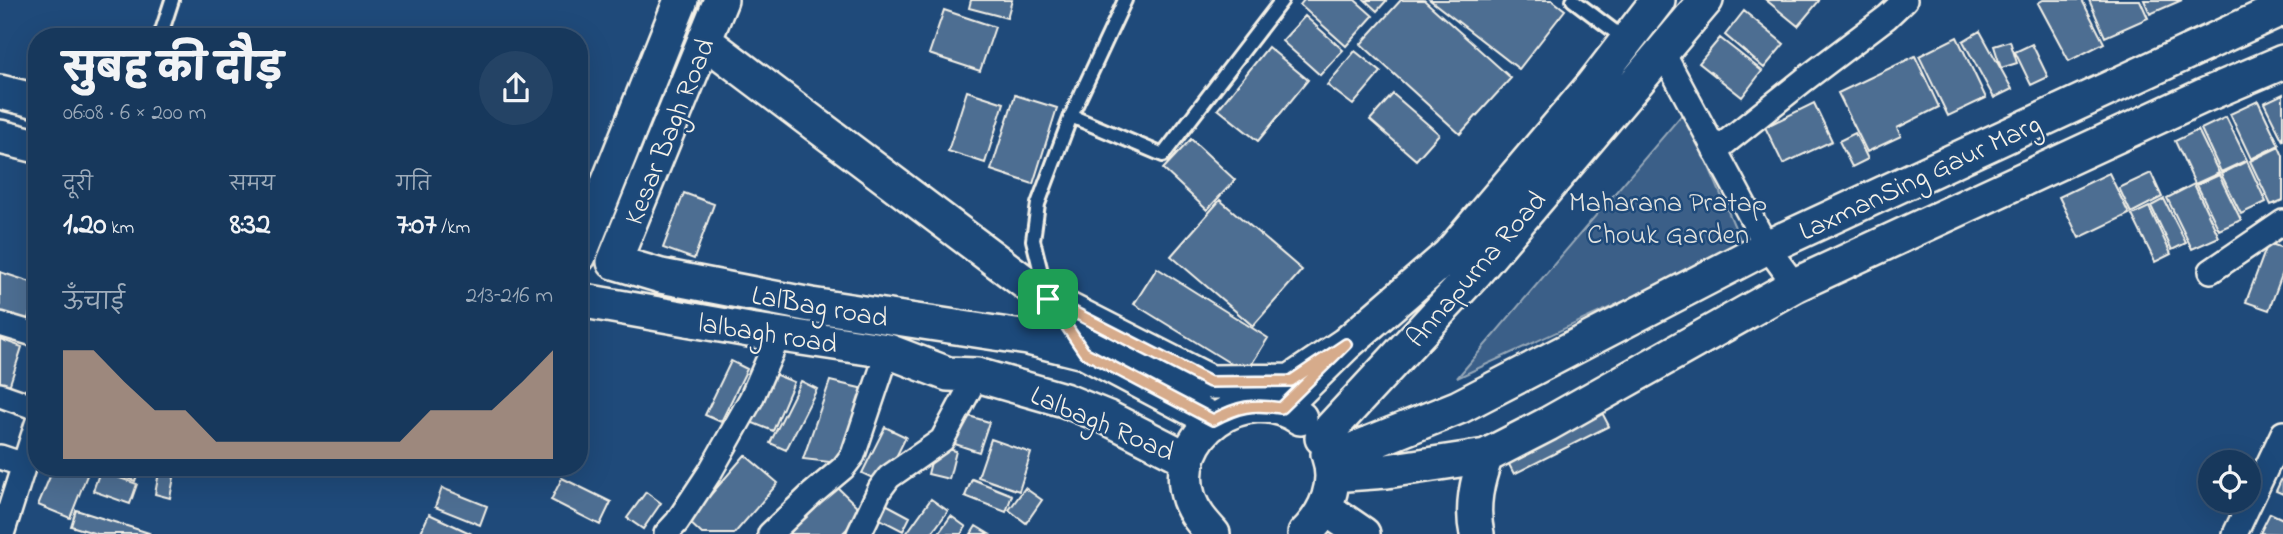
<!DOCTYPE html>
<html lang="hi">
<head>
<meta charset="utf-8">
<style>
	:root { --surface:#17385c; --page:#244365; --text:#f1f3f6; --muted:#9eacbb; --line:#365272; --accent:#d6ab8b }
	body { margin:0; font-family:"Indie Flower","Playpen Sans Deva",sans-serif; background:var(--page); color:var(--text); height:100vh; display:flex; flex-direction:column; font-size:26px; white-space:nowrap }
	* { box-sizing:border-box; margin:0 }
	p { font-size:23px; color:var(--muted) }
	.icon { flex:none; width:38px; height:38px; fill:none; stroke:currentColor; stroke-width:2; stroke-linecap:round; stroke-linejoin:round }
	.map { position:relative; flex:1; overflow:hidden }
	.drawer { position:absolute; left:28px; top:28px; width:560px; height:448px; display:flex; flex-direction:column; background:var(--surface); border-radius:28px; box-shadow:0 7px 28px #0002,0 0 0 2px var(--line) }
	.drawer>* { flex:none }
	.fabs { position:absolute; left:2198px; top:450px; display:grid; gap:14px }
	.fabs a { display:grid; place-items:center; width:63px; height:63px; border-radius:50%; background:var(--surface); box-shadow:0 7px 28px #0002,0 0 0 2px var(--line); font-size:35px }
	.pin { position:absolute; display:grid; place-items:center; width:60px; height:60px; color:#fff; margin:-30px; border-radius:14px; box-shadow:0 4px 10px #0006 }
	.round { display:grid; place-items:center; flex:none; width:74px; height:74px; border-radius:37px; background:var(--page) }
	.headline { display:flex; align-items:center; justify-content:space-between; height:119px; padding:0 35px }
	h1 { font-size:38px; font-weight:800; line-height:52px }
	.figures { display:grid; grid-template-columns:repeat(3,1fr); gap:10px; height:119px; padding:7px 35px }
	.figures div { display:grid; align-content:center }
	.figures b { font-size:30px; font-weight:800 }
	.figures small { font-size:19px; font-weight:400 }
	.figures p { font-size:19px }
	.chart { height:196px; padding:14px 35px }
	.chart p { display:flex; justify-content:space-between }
	.chart svg { width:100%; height:126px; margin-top:7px; fill:var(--accent); opacity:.7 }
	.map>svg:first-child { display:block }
	.green { fill:#3a5f88; stroke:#97a8b8; stroke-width:2 }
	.building { fill:#4d6e92; stroke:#f4f1e8; stroke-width:2 }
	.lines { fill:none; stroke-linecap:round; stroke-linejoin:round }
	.lane-casing { stroke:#f4f1e8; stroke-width:18 }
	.street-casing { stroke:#f4f1e8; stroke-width:28 }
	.secondary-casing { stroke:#f4f1e8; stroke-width:38 }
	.lane { stroke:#1f4a7a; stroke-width:12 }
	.street { stroke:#1f4a7a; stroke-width:23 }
	.secondary { stroke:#1f4a7a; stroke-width:33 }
	.route-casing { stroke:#fff; stroke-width:14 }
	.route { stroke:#d6ab8b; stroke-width:9 }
	.labels { text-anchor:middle; stroke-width:5; stroke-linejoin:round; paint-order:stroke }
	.street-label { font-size:28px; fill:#f4f1e8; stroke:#1f4a7a }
	.park-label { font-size:28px; fill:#e1e2de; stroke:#1f4a7a }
</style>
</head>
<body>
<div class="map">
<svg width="2283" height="534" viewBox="0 0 2283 534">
	<rect width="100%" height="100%" fill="#1f4a7a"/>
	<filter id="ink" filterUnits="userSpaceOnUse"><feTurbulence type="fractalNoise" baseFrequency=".0143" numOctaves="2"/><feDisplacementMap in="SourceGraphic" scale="14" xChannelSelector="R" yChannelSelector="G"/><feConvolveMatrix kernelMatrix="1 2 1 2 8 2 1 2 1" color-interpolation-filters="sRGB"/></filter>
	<g filter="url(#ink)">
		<path class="green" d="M 1685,111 L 1743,246 L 1457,378 Z"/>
		<path class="building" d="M 971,0 L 1012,0 L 1007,18 L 969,8 Z
			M 1304,0 L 1355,0 L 1373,16 L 1346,46 L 1300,5 Z
			M 1365,0 L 1387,0 L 1377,11 Z
			M 1401,0 L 1424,0 L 1511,78 L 1460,134 L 1361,44 Z
			M 1430,0 L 1552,0 L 1565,10 L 1519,69 Z
			M 1766,0 L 1819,0 L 1819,1 L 1798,26 Z
			M 2043,0 L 2082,0 L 2104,43 L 2069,61 L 2038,3 Z
			M 2089,0 L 2140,0 L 2148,18 L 2105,37 Z
			M 2144,0 L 2182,0 L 2150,14 Z
			M 944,10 L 995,27 L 980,71 L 929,54 Z
			M 1744,11 L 1784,44 L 1764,68 L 1725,35 Z
			M 1305,16 L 1343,50 L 1320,75 L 1282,41 Z
			M 61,31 L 82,37 L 59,37 Z
			M 1980,31 L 2012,89 L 1994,98 L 1963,41 Z
			M 1957,37 L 1986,98 L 1948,116 L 1919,56 Z
			M 1720,38 L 1762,71 L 1742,97 L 1699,63 Z
			M 2010,41 L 2017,63 L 2001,68 L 1994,46 Z
			M 2032,44 L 2048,77 L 2031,85 L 2015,52 Z
			M 1268,47 L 1308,80 L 1258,141 L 1218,109 Z
			M 1355,51 L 1381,72 L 1353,105 L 1327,85 Z
			M 1915,56 L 1939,107 L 1897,128 L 1901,136 L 1867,152 L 1838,93 Z
			M 967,91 L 1004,103 L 985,163 L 948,151 Z
			M 1393,94 L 1439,134 L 1416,160 L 1370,120 Z
			M 2283,94 L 2283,141 L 2264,103 Z
			M 1015,95 L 1057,108 L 1033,184 L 991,170 Z
			M 2258,101 L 2279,145 L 2251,159 L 2230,114 Z
			M 1814,103 L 1832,141 L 1783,164 L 1765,127 Z
			M 2226,117 L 2247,160 L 2221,172 L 2201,129 Z
			M 2198,130 L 2219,173 L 2195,184 L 2175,141 Z
			M 1855,133 L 1868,159 L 1852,167 L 1839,141 Z
			M 1191,139 L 1235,180 L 1207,210 L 1163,169 Z
			M 2279,147 L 2283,156 L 2283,200 L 2271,205 L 2250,161 Z
			M 2247,161 L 2266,202 L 2241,214 L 2221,174 Z
			M 2109,173 L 2129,214 L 2079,238 L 2059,197 Z
			M 2151,173 L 2162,197 L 2131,213 L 2119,188 Z
			M 2219,175 L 2241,220 L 2219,230 L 2197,185 Z
			M 2194,184 L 2219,237 L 2192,249 L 2167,198 Z
			M 684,193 L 714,204 L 694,259 L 663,248 Z
			M 2164,199 L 2186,243 L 2172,250 L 2151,206 Z
			M 1220,200 L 1302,270 L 1253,326 L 1171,256 Z
			M 2149,207 L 2171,254 L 2155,262 L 2132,215 Z
			M 2268,243 L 2283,248 L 2283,272 L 2269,310 L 2246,302 Z
			M 1157,268 L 1268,338 L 1246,373 L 1134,304 Z
			M 0,272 L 37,284 L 37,291 L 25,328 L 0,320 Z
			M 0,339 L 22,347 L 8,390 L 0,387 Z
			M 731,361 L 747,369 L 721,422 L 705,415 Z
			M 769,372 L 794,382 L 773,431 L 748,421 Z
			M 801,381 L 817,389 L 786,450 L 770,443 Z
			M 830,381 L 864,389 L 838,463 L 803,459 Z
			M 1598,405 L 1609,426 L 1514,474 L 1503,453 Z
			M 952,411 L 989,422 L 979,452 L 943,440 Z
			M 885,427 L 906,437 L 883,483 L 862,473 Z
			M 991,439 L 1031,453 L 1019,491 L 978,477 Z
			M 935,446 L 956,451 L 949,479 L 928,474 Z
			M 745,455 L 778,483 L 734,534 L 702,534 L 688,521 Z
			M 54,467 L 82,467 L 89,470 L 70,518 L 38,505 Z
			M 97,467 L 140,467 L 135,481 Z
			M 160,467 L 176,467 L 170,498 L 155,494 Z
			M 100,471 L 137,484 L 130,504 L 93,491 Z
			M 2283,476 L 2283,494 L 2276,491 Z
			M 562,478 L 611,502 L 600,525 L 551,500 Z
			M 972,479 L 1012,495 L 1006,512 L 965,496 Z
			M 836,486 L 863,512 L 842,534 L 789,534 Z
			M 442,488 L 487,506 L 480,525 L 435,507 Z
			M 1025,488 L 1042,500 L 1026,523 L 1009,510 Z
			M 646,492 L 661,503 L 643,529 L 627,518 Z
			M 931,499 L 948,511 L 931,534 L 906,534 Z
			M 882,502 L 910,517 L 903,531 L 874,516 Z
			M 76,510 L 149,533 L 148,534 L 97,534 L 71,526 Z
			M 2270,513 L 2283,519 L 2283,534 L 2260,533 Z
			M 429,514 L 472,534 L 420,534 Z
			M 951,516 L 966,527 L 961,534 L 938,534 Z
			M 976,526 L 989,534 L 971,534 Z"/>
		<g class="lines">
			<defs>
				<path id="lane" d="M 1573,0 L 1626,40
					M 160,37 L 172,0
					M 1071,116 L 1163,155 L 1282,0
					M 1045,288 L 1033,240 L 1038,204 L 1071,116 L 1125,0"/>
				<path id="street" d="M 1663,53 L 1767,247 L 1795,285
					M 1715,151 L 1804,80 L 1887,17 L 1905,0
					M 2211,271 L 2283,222
					M 0,324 L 37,335
					M 0,395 L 37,408
					M 0,457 L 24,465
					M 2,534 L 37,424
					M 666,534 L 677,522 L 710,472 L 751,399 L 779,335
					M 770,534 L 812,494 L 843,468 L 853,455 L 888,351
					M 859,534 L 880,489 L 889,477 L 942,440 L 977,375
					M 2235,534 L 2283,433"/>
				<path id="secondary" d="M 721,0 L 614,262 L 661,276 L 811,305 L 1028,338 L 1084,352 L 1213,420
					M 705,41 L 1047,299 L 1210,382 L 1291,381 L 1346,344
					M 0,92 L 37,101
					M 0,137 L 37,146
					M 579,256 L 681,0
					M 579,300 L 749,330 L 888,351 L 948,374 L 977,375 L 1064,400 L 1106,417 L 1188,459
					M 1281,408 L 1346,344 L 1449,255 L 1591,87 L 1658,0
					M 1322,438 L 1475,273 L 1706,0
					M 1330,459 L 1459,407 L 1767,247 L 2283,8
					M 1332,475 L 1387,471 L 1486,456 L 1548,424 L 1795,285 L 2203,96 L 2283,62
					M 1325,508 L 1363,534
					M 1213,534 C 1203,523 1194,513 1189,499 C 1168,434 1246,380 1300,418
					M 1305,534 C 1326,513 1339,484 1328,454
					M 1477,534 C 1471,506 1477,481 1486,456"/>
			</defs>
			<use href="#lane" class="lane-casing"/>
			<use href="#street" class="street-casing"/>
			<use href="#secondary" class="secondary-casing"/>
			<use href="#lane" class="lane"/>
			<use href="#street" class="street"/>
			<use href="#secondary" class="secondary"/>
		</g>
	</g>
	<g class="lines" filter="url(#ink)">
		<defs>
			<path id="route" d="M 1048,299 L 1210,382 L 1291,381 L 1346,344 L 1281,408 C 1252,404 1239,406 1213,420 L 1084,352 Z"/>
		</defs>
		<use href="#route" class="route-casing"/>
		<use href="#route" class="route"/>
	</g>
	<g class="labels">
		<g class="street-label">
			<text transform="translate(668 131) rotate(-68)" y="10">Kesar Bagh Road</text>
			<text transform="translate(1919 176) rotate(-25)" y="10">LaxmanSing Gaur Marg</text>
			<text transform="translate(1475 268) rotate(-49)" y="10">Annapurna Road</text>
			<text transform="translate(820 305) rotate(10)" y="10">LalBag road</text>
			<text transform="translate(768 332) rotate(9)" y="10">lalbagh road</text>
			<text transform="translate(1103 422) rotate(23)" y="10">Lalbagh Road</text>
		</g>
		<g class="park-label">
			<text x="1668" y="211">Maharana Pratap<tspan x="1668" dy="32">Chouk Garden</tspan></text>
		</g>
	</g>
</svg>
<div class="fabs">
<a><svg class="icon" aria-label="locate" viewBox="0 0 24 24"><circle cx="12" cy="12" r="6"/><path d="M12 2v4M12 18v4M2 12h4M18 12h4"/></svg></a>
</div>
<div class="pin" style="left:1048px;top:299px;background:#1e9e55"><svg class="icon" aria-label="arrive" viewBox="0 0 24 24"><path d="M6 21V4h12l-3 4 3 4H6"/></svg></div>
<section class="drawer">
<div class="headline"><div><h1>सुबह की दौड़</h1><p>06:08 · 6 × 200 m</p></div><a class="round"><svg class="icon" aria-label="share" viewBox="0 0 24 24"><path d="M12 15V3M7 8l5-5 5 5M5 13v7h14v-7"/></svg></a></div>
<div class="figures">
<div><p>दूरी</p><b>1.20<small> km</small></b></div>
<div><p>समय</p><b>8:32</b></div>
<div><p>गति</p><b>7:07<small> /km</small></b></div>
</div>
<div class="chart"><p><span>ऊँचाई</span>213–216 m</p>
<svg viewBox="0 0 160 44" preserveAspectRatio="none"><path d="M0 44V6L10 6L20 17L30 27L40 27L50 38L60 38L70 38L80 38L90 38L100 38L110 38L120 27L130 27L140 27L150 17L160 6V44z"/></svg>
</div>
</section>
</div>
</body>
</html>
